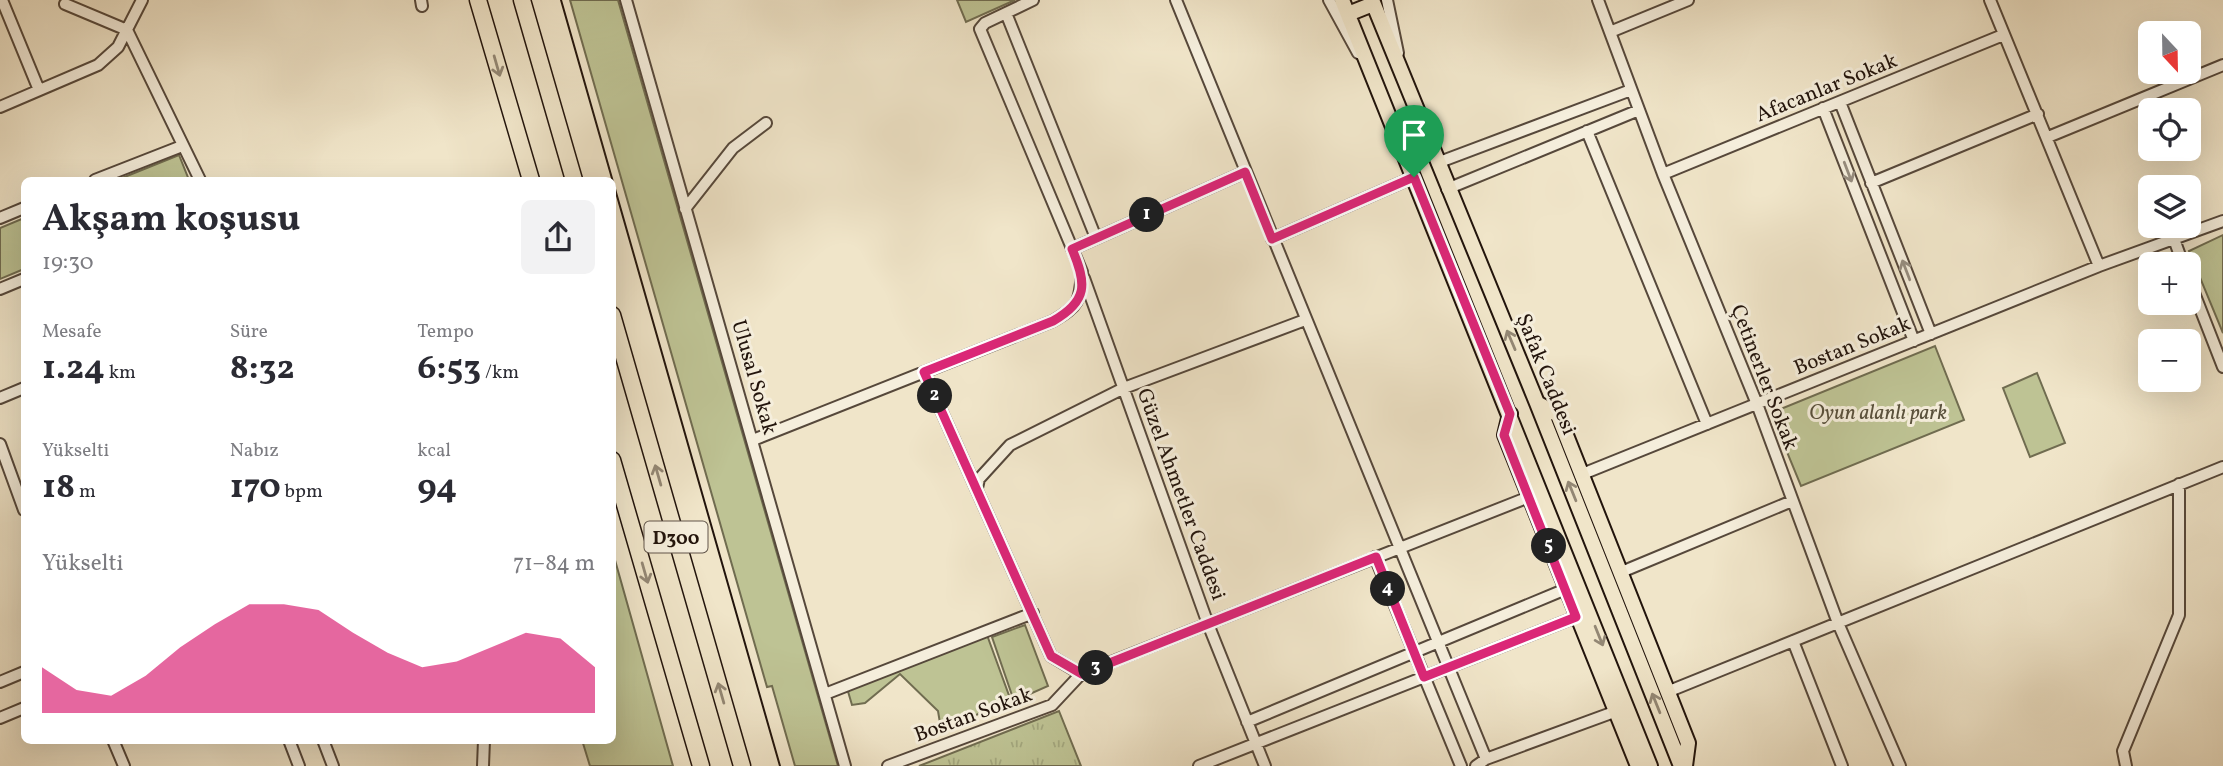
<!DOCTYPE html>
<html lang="tr">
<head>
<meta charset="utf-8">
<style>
	:root { --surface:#fff; --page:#f2f2f3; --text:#2b2b33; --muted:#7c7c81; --accent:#db2777 }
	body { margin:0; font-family:Vollkorn,serif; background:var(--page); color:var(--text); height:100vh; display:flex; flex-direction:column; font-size:26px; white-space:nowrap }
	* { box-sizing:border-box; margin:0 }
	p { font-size:23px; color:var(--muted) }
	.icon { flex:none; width:38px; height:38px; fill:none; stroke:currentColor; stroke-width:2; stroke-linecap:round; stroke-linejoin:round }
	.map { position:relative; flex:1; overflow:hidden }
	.sheet { position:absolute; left:21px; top:177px; width:595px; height:567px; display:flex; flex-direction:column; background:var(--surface); border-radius:10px; box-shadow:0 7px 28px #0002 }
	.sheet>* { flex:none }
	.needle { width:46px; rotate:158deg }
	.tools { position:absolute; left:2138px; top:21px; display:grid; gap:14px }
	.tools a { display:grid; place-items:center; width:63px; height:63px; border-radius:10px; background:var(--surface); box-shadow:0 7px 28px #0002; font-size:35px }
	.pin { position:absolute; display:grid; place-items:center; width:60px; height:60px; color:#fff; margin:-72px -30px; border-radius:50% 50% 50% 0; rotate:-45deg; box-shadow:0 0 7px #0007 }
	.pin .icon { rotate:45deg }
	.km { position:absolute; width:35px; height:35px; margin:-18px; border-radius:50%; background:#222; color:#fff; font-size:19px; line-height:35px; text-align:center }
	.round { display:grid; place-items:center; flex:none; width:74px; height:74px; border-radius:10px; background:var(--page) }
	.summary { display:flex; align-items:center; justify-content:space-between; height:119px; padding:0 21px }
	h1 { font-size:38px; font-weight:700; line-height:52px }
	.metrics { display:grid; grid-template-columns:repeat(3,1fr); gap:10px; height:119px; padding:7px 21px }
	.metrics div { display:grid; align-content:center }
	.metrics b { font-size:35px; font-weight:700 }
	.metrics small { font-size:19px; font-weight:400 }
	.metrics p { font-size:19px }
	.chart { height:196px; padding:14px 21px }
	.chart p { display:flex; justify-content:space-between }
	.chart svg { width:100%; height:126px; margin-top:7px; fill:var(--accent); opacity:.7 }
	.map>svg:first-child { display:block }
	.grass { fill:url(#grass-tufts); stroke:#706c50; stroke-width:2 }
	.park { fill:#bec394; stroke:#706c50; stroke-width:2 }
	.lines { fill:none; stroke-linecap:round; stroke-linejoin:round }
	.minor-casing { stroke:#56483b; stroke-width:14 }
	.major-casing { stroke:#22140c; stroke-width:18 }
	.highway-casing { stroke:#22140c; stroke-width:19 }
	.minor { stroke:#f5eedc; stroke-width:10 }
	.major { stroke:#f0e5c9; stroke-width:14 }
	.highway { stroke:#f0e5c9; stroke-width:16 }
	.tram { stroke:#22140c; stroke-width:2 }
	.oneway { stroke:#938774 }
	.oneway2 { stroke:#968c7e }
	.route-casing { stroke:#fff; stroke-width:14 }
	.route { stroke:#db2777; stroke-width:9 }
	.labels { text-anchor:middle; stroke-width:6; stroke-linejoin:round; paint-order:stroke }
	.shield { fill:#f5eedc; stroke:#61554a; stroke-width:2 }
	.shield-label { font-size:19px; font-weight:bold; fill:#22140c }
	.street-label { font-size:21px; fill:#22140c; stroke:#f5eedc }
	.park-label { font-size:21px; font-style:italic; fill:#59513c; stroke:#f5eedc }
</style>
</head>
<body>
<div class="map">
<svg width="2223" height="766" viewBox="0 0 2223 766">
	<defs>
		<pattern id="grass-tufts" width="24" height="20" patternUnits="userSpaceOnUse" patternTransform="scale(1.75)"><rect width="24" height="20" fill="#bec394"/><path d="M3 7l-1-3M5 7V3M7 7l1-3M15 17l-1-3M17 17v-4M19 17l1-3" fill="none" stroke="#a3a77e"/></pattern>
	</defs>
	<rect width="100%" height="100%" fill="#f0e5c9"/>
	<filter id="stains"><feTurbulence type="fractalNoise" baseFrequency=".00286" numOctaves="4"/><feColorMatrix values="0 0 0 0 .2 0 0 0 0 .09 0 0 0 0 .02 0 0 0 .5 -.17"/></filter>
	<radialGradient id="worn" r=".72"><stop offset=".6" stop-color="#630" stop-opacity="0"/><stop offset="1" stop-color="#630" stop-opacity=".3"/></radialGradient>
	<path class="grass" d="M 1059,711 L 1081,766 L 919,766 Z"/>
	<path class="park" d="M 570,0 L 618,0 L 838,766 L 795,766 L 772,686 L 767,687 Z
		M 957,0 L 1015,0 L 966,22 Z
		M 179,155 L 189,180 L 117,180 Z
		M 24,218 L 24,269 L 0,279 L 0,228 Z
		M 2223,235 L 2223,333 L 2189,251 Z
		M 1935,346 L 1964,420 L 1801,486 L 1771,413 Z
		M 2037,373 L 2065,443 L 2030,457 L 2003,388 Z
		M 613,553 L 673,766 L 590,766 L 582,740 L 612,740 Z
		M 1025,625 L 1048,686 L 1014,701 L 992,637 Z
		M 987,635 L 1011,701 L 941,729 L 938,711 L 900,674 L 865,703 L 852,705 L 847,688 Z"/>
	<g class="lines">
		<defs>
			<path id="minor" d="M 2,0 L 39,90
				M 421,0 L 422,6
				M 626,0 L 845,766
				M 1176,0 L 1486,759
				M 1329,0 L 1358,53
				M 1387,0 L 1398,53
				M 1598,0 L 1663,174 L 1757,404 L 1838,623 L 1900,766
				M 1990,0 L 2099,266
				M 65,4 L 127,30 L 200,180
				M 1006,13 L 1096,238
				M 1610,32 L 1688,0
				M 1840,102 L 1931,334
				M 0,107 L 98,65 L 118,47 L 142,0
				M 1823,108 L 1914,341
				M 1587,131 L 1707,424
				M 2048,137 L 2223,65
				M 1437,163 L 1631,90
				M 1663,174 L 2003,35
				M 95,180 L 182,146
				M 1871,183 L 2038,114
				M 1447,189 L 1639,110
				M 685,209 L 733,148 L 766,123
				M 0,218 L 24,208
				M 1272,239 L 1414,177
				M 2174,239 L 2183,264
				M 1072,249 L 1245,172
				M 1084,278 L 1208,624 L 1265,766
				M 2189,280 L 2223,367
				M 0,289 L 24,279
				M 924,372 L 1051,656 L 1081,674
				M 0,398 L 24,388
				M 753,440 L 1053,321 C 1079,306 1080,301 1082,272 L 980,29 L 985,23 L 1033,0
				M 0,444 L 24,510
				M 1580,475 L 2099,266 L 2223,221
				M 977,488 L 979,479 L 1010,445 L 1124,388 L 1305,320
				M 1375,557 L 1461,766
				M 1619,573 L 1792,501
				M 1793,641 L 1842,766
				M 0,682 L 24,672
				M 1667,692 L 2223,467
				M 825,694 L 1033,613
				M 0,718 L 24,708
				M 1247,722 L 1566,589
				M 113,740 L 124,766
				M 289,740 L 299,766
				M 323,740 L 333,766
				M 483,766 L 484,740
				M 888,766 L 1052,705 L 1081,674 L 1529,497
				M 1199,766 L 1576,617
				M 1476,766 L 1486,759 L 1614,712
				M 2126,766 L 2123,751 L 2179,615 L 2179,484"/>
			<path id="major" d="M 1342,0 L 1650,766
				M 1372,0 L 1537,403 L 1681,766
				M 1348,14 L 1373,4
				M 1537,403 L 1558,415 L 1688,743 L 1685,766
				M 1510,414 L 1505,435 L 1638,766"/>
			<path id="highway" d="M 478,0 L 531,180
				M 522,0 L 574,180
				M 612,315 L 742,766
				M 612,460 L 701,766"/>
		</defs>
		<use href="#minor" class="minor-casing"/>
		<use href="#major" class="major-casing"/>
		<use href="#highway" class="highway-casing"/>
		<use href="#minor" class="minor"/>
		<use href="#major" class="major"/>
		<use href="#highway" class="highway"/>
		<path class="tram" d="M 561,0 L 780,766"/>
	</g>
	<defs><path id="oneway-shaft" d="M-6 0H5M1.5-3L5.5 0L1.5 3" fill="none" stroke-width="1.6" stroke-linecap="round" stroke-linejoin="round" transform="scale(1.75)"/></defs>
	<g class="oneway">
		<use href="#oneway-shaft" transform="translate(497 66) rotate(74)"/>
		<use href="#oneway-shaft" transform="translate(1511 340) rotate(-113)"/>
		<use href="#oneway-shaft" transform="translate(658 475) rotate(-106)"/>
		<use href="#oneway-shaft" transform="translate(1572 491) rotate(-112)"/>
		<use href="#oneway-shaft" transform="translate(645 573) rotate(74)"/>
		<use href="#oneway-shaft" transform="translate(1599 636) rotate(68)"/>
		<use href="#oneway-shaft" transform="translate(721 693) rotate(-106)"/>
		<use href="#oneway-shaft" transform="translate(1656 703) rotate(-112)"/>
	</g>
	<g class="oneway2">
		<use href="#oneway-shaft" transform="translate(1848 172) rotate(69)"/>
		<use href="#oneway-shaft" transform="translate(1906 270) rotate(-111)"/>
	</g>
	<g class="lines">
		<defs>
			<path id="route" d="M 1245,172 L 1272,239 L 1414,177 L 1510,414 L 1504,435 L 1576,617 L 1424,677 L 1376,557 L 1082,674 L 1051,656 L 924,372 L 1053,321 C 1088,301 1087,284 1072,249 Z"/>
		</defs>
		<use href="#route" class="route-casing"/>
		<use href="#route" class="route"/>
	</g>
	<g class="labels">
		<rect class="shield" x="644.5" y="521.5" width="63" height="31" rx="5"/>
		<g class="shield-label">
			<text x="676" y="544">D300</text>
		</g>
		<g class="street-label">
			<text transform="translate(1826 87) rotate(-22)" y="7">Afacanlar Sokak</text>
			<text transform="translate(1852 345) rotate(-22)" y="7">Bostan Sokak</text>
			<text transform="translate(1547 374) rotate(68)" y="7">Şafak Caddesi</text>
			<text transform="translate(755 377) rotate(74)" y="7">Ulusal Sokak</text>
			<text transform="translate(1765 377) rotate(69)" y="7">Çetinerler Sokak</text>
			<text transform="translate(1182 494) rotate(70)" y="7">Güzel Ahmetler Caddesi</text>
			<text transform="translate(973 714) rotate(-20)" y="7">Bostan Sokak</text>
		</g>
		<g class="park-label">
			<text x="1878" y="419">Oyun alanlı park</text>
		</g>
	</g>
	<rect width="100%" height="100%" filter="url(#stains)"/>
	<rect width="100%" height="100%" fill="url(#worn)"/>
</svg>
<div class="tools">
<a><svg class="needle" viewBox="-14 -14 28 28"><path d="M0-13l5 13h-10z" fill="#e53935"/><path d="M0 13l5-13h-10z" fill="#7c7c81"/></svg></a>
<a><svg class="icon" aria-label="locate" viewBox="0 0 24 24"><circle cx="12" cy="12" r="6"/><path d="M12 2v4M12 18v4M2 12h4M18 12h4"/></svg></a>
<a><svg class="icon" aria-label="layers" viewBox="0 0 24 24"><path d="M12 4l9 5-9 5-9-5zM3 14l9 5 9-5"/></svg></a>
<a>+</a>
<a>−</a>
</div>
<div class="pin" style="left:1414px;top:177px;background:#1e9e55"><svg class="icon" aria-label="arrive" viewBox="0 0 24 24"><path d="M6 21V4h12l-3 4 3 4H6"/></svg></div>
<b class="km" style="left:1147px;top:215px">1</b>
<b class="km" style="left:935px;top:396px">2</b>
<b class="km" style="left:1096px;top:668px">3</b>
<b class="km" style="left:1388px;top:589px">4</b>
<b class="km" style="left:1549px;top:546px">5</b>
<section class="sheet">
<div class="summary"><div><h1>Akşam koşusu</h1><p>19:30</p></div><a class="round"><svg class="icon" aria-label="share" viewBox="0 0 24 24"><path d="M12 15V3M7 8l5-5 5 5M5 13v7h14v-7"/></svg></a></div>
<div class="metrics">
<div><p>Mesafe</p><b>1.24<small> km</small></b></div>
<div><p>Süre</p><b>8:32</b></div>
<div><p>Tempo</p><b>6:53<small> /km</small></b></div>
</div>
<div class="metrics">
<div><p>Yükselti</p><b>18<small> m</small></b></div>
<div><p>Nabız</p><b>170<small> bpm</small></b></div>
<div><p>kcal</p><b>94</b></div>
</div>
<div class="chart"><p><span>Yükselti</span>71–84 m</p>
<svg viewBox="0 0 160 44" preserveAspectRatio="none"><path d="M0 44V28L10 36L20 38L30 31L40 21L50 13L60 6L70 6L80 8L90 16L100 23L110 28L120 26L130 21L140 16L150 18L160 28V44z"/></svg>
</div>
</section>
</div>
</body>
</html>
